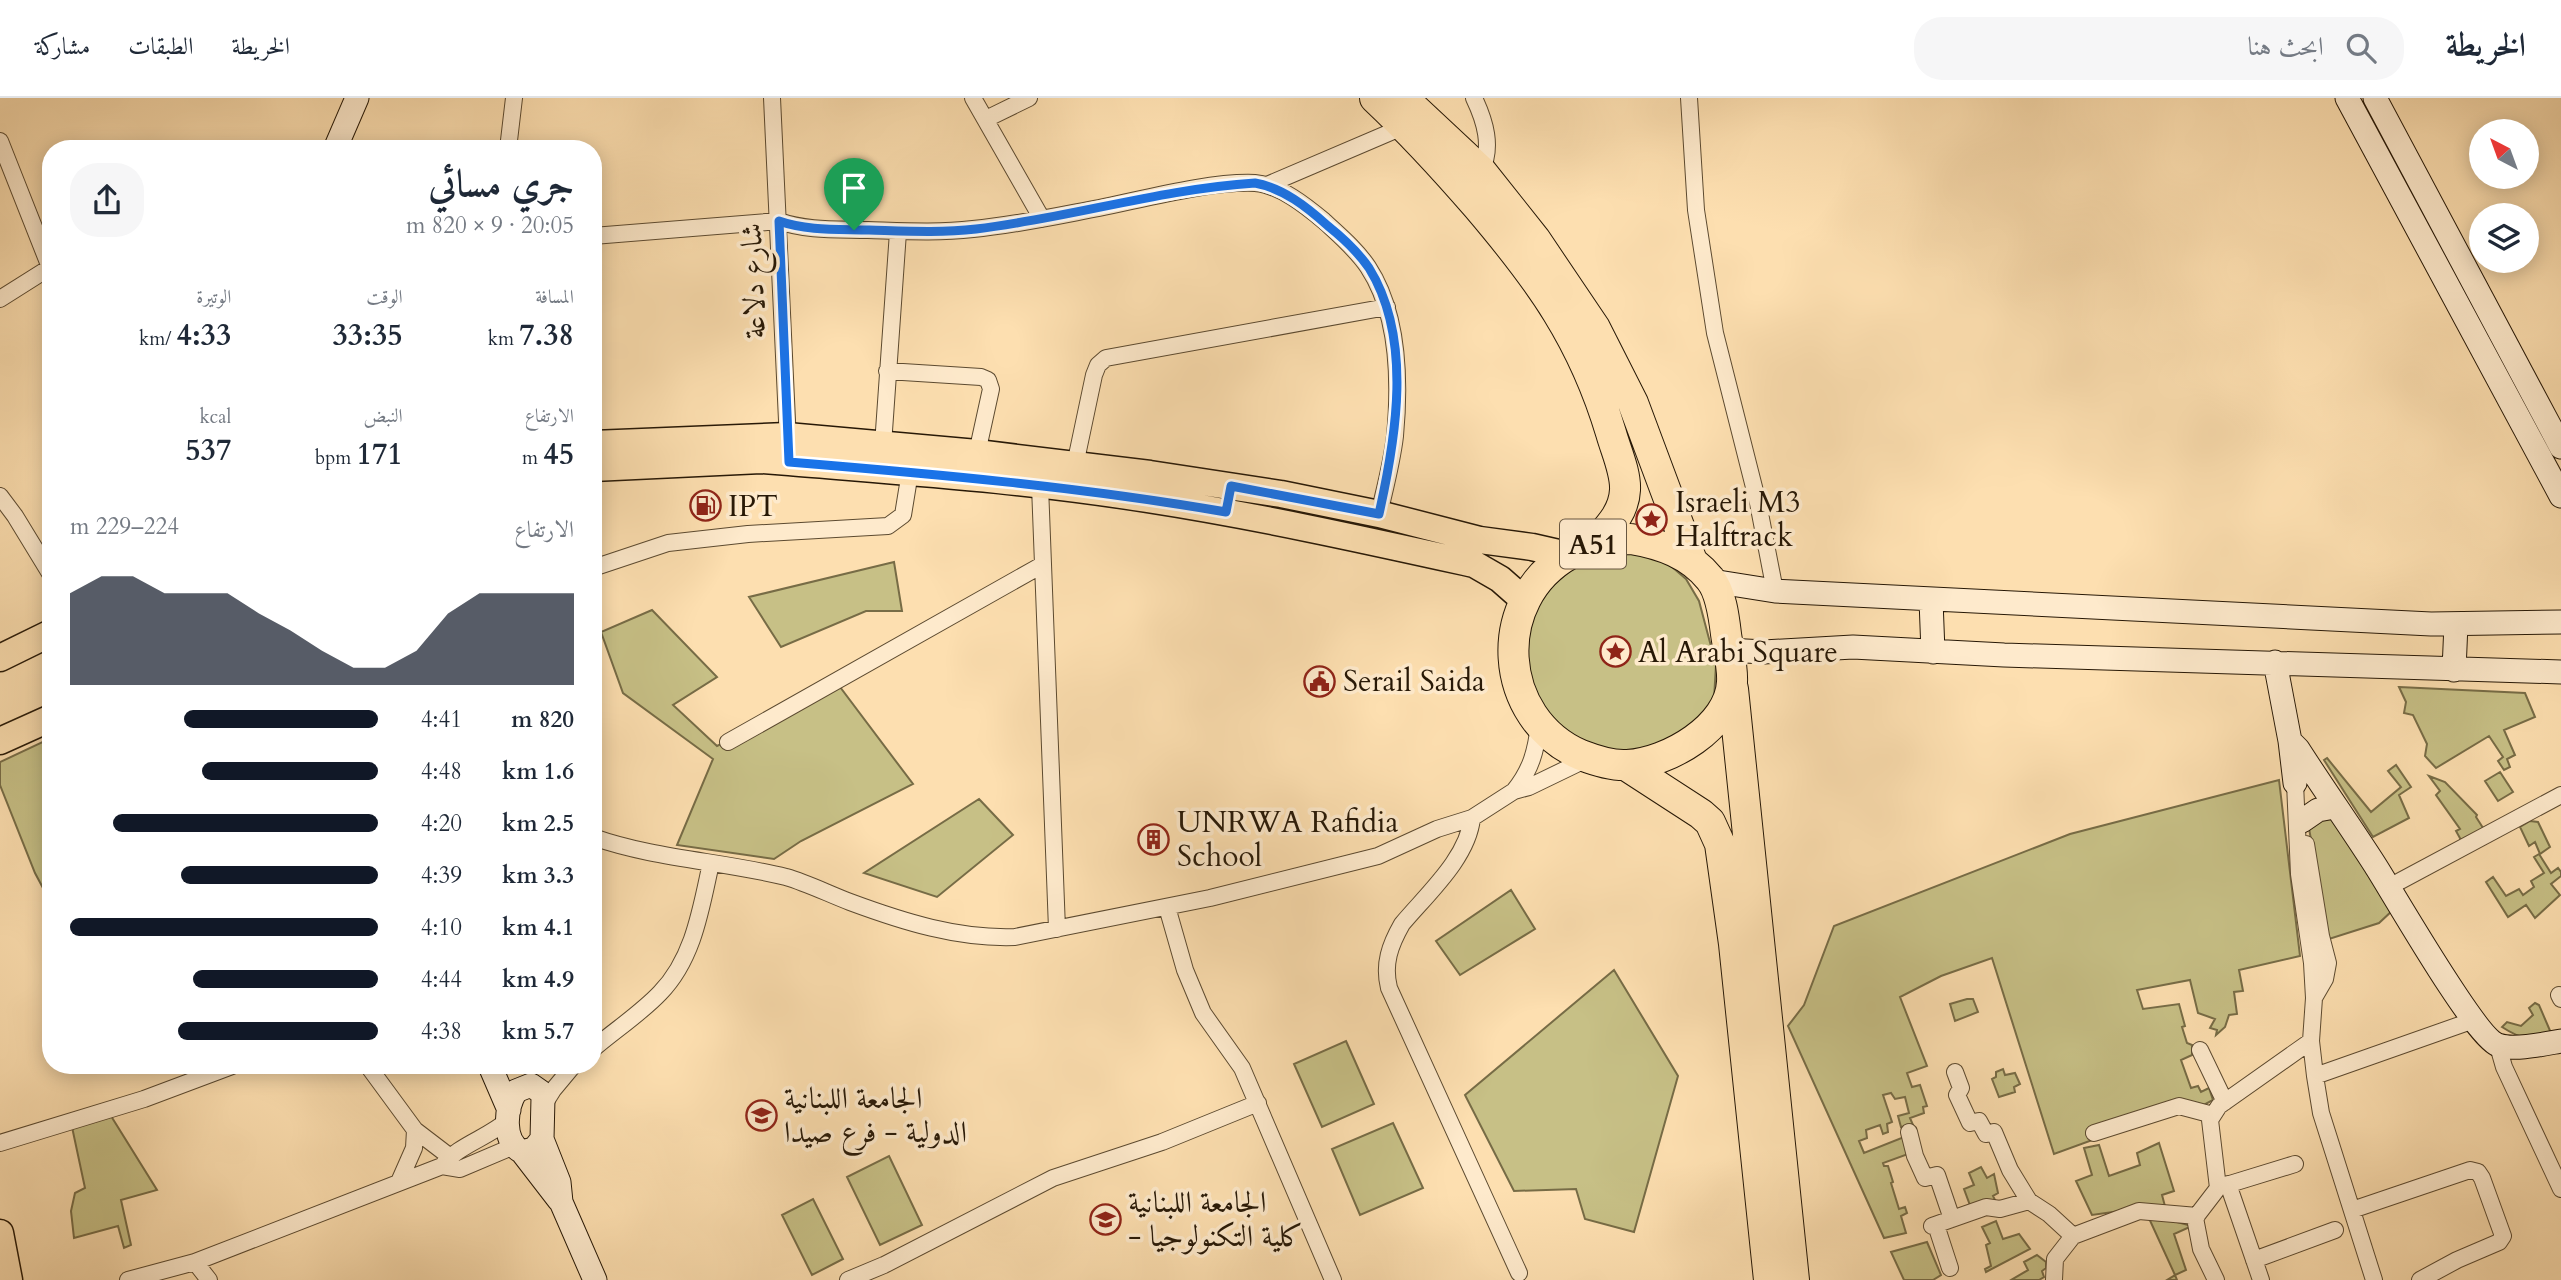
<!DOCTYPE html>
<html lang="ar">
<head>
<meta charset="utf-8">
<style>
	:root { --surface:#fff; --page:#f6f6f7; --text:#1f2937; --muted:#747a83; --line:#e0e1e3; --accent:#111827 }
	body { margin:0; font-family:Cardo,Amiri,serif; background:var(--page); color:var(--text); direction:rtl; height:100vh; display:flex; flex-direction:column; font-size:26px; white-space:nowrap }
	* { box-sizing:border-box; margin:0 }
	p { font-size:23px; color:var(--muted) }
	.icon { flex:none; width:38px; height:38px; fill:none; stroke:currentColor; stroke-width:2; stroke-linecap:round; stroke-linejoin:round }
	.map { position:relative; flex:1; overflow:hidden; direction:ltr }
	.drawer { position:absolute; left:42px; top:42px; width:560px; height:934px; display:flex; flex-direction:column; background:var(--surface); border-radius:28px; box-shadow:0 4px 18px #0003; direction:rtl }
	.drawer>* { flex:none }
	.needle { width:46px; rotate:319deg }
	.controls { position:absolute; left:2469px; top:21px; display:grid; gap:14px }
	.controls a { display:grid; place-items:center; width:70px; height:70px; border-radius:50%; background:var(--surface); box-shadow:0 4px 18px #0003; font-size:35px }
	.pin { position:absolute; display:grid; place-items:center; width:60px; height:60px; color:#fff; margin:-72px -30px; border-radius:50% 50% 50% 0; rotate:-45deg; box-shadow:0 0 7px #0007 }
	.pin .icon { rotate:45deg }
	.round { display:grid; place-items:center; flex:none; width:74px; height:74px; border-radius:28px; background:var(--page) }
	.summary { display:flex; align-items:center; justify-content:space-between; height:119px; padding:0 28px }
	h1 { font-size:38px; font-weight:700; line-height:52px }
	.figures { display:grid; grid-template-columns:repeat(3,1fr); gap:10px; height:119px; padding:7px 28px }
	.figures div { display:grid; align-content:center }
	.figures b { font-size:30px; font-weight:700 }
	.figures small { font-size:19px; font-weight:400 }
	.figures p { font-size:19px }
	.chart { height:196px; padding:14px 28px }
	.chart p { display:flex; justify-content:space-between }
	.chart svg { width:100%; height:126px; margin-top:7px; fill:var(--accent); opacity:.7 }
	ul { padding:0 28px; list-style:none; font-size:23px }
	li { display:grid; grid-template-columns:112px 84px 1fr; align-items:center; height:52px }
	li i { height:18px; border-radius:9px; background:var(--accent) }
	header { display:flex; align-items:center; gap:42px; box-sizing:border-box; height:98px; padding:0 35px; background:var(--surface); border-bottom:2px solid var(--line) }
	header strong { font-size:33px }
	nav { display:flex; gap:38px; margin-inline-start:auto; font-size:24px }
	.search { width:490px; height:63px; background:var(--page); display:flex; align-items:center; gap:18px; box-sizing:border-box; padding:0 24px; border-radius:28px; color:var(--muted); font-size:26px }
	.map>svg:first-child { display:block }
	.green { fill:#c7c086; stroke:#776c46; stroke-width:2 }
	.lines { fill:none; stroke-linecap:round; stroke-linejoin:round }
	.street-casing { stroke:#5c4a30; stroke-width:18 }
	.secondary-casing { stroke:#271806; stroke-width:25 }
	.primary-casing { stroke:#271806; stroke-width:29 }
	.highway-casing { stroke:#271806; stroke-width:32 }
	.street { stroke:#feeacc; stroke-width:16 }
	.secondary { stroke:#feeacc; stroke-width:23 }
	.primary { stroke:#fddfb0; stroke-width:26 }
	.highway { stroke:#fddfb0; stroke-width:30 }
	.route-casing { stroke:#fff; stroke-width:14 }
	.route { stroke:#1a73e8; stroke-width:9 }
	.labels { text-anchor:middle; stroke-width:7; stroke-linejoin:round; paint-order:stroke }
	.shield { fill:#feeacc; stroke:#685741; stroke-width:2 }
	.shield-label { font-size:28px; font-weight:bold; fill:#271806 }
	.street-label { font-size:30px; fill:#271806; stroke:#feeacc }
	.poi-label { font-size:30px; fill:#271806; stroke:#feeacc; text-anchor:start }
</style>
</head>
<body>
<header>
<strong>الخريطة</strong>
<div class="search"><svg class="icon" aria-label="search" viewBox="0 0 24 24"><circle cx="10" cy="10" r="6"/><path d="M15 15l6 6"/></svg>ابحث هنا</div>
<nav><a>الخريطة</a><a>الطبقات</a><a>مشاركة</a></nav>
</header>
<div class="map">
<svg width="2561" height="1182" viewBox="0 0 2561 1182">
	<rect width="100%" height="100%" fill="#fddfb0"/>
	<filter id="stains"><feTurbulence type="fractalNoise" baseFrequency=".00286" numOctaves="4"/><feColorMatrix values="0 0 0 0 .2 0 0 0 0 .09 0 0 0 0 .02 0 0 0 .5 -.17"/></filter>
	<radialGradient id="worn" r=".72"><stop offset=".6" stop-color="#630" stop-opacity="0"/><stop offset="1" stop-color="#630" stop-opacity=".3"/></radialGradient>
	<path class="green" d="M 1623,451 L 1657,456 L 1686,481 L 1699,503 L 1716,567 L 1714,601 L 1694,627 L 1667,645 L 1636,654 L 1604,653 L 1574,642 L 1531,596 L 1524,533 L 1535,503 L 1588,457 Z
		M 894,464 L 902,513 L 866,513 L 781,549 L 749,499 Z
		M 652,512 L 717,579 L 673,607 L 717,648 L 840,589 L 913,686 L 801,743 L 774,761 L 677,747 L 713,661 L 623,595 L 601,534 Z
		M 2399,589 L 2525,595 L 2535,619 L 2504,632 L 2515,657 L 2507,661 L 2510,669 L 2504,672 L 2498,663 L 2503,659 L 2489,638 L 2436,670 L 2425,658 L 2427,646 L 2413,617 L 2404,615 L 2406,604 Z
		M 51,640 L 51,805 L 35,775 L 0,687 L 0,664 Z
		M 2327,660 L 2371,714 L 2401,689 L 2388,673 L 2396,667 L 2411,689 L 2399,697 L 2409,720 L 2373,739 L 2324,662 Z
		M 2500,674 L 2513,694 L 2498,703 L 2485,683 Z
		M 2429,678 L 2445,684 L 2477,717 L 2476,719 L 2485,733 L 2461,742 L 2456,733 L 2460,731 L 2436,697 L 2440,693 Z
		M 2279,682 L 2300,858 L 2239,872 L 2243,893 L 2234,894 L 2237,916 L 2229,917 L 2225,929 L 2216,937 L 2217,932 L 2210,930 L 2215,921 L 2198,915 L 2190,882 L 2137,892 L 2143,911 L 2179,906 L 2185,928 L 2182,929 L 2187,945 L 2192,947 L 2192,957 L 2181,962 L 2191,990 L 2198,988 L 2201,994 L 2209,990 L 2213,1002 L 2200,1009 L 2172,1013 L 2054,1056 L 1992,860 L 1941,878 L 1900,899 L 1927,968 L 1907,975 L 1912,989 L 1920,987 L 1927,1008 L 1923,1009 L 1924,1015 L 1910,1020 L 1913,1027 L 1901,1029 L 1898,1018 L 1909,1015 L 1905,999 L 1895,1001 L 1891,995 L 1883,997 L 1892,1024 L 1887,1026 L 1888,1034 L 1883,1036 L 1880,1027 L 1866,1032 L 1867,1040 L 1859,1043 L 1864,1055 L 1904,1039 L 1911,1055 L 1883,1065 L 1884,1068 L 1888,1068 L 1893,1084 L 1891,1085 L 1899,1111 L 1905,1109 L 1907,1115 L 1901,1118 L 1906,1135 L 1884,1140 L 1788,928 L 1804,907 L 1834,828 L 2070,736 Z
		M 979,701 L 1013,737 L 937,799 L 864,775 Z
		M 2327,715 L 2394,811 L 2379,825 L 2329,841 L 2308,725 Z
		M 2530,723 L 2538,724 L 2550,749 L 2540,756 L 2535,744 L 2529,748 L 2520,729 Z
		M 2539,756 L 2551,775 L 2558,770 L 2561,774 L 2561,778 L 2551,786 L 2560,797 L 2535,820 L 2526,807 L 2508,819 L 2486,784 L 2493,779 L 2506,798 L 2519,791 L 2523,797 L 2534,789 L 2531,783 L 2544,775 L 2534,759 Z
		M 1511,792 L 1535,831 L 1460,877 L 1436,843 Z
		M 1614,872 L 1678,978 L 1634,1134 L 1585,1121 L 1576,1091 L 1514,1093 L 1465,997 Z
		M 1967,901 L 1973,901 L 1978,914 L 1955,923 L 1950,906 Z
		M 2535,905 L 2539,907 L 2551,935 C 2529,942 2522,942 2502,929 L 2507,924 L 2521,928 L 2533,917 L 2529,910 Z
		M 1346,943 L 1374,1006 L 1322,1029 L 1294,966 Z
		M 2003,971 L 2005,977 L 2015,975 L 2020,986 L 2014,989 L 2015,994 L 1999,999 L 1992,981 L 1996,979 L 1996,974 Z
		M 111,1018 L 157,1092 L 121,1102 L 131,1147 L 124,1150 L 118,1128 L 74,1140 L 71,1113 L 75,1095 L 85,1090 L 72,1029 Z
		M 1393,1025 L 1423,1090 L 1360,1117 L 1332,1051 Z
		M 2159,1045 L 2174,1093 L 2162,1097 L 2166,1112 L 2127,1112 L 2092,1117 L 2076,1083 L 2092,1077 L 2084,1050 L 2099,1047 L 2109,1078 L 2140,1067 L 2137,1055 Z
		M 889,1058 L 922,1127 L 880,1147 L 847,1079 Z
		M 1981,1069 L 1987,1080 L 1994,1076 L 1998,1095 L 1993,1098 L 1998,1108 L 1971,1110 L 1964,1091 L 1974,1087 L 1969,1075 Z
		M 813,1101 L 843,1161 L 812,1177 L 782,1117 Z
		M 2147,1116 L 2192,1128 L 2174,1136 L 2186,1172 L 2175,1177 L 2177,1182 L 2167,1182 L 2175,1177 Z
		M 1996,1123 L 2003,1141 L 2019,1136 L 2030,1151 L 1986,1174 L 1985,1171 L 1991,1168 L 1986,1147 L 1990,1145 L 1982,1129 Z
		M 1927,1144 L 1941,1177 L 1933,1182 L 1904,1182 L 1891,1154 Z
		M 2037,1157 L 2046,1164 L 2046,1170 L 2042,1173 L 2044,1179 L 2039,1182 L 2011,1182 L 2028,1172 L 2024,1164 Z"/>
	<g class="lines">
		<defs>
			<path id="street" d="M 772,0 L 788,344
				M 973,0 L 1042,121
				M 1474,0 C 1485,23 1493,49 1481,73
				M 1689,0 L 1696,112 L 1715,235 L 1758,405 L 1775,493
				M 986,21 L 1029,0
				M 0,43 L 51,172
				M 508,51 L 514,0
				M 1267,87 L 1405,28
				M 593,138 L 779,123 C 806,133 839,131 868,132 C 903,133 938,135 973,131 C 1016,127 1057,118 1099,110 C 1144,101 1210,83 1255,85 C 1280,87 1306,108 1324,123 C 1339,137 1356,151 1368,169 C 1399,216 1400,284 1395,338 C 1392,364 1385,390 1379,416
				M 0,201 L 49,170
				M 887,273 L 981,279 L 988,282 L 991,291 L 977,355
				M 883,347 L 898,134
				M 1075,367 L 1094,277 L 1098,267 L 1106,260 L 1387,209
				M 1040,388 L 1057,831
				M 0,398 L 15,418 L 51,477
				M 593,470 L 668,445 L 748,436 L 888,428 L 903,417 L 910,374
				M 728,644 L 1042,467
				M 2295,685 L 2299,776 L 2312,865 L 2314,900 L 2311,943 L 2315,978 L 2321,1015 L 2374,1182
				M 1514,693 C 1531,672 1536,653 1539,627
				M 1472,720 C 1468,760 1427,796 1402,826 C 1390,847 1383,866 1389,890 L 1519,1175
				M 593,739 C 655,761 722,763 786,779 C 807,785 829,796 850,804 C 904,824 958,841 1015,839 L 1210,800 L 1378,758 L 1437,731 L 1472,720 L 1514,693 L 1529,689 L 1589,660
				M 2306,746 L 2321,838 L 2328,865 L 2325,881 L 2314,900
				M 2389,789 L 2561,697
				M 1167,809 L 1185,872 L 1203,915 L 1242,970 L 1333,1182
				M 2559,897 L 2561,901
				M 2498,948 L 2504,969 L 2561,1091
				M 593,951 C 615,932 640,916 660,895 C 694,860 701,810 711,765
				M 2200,952 L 2225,1004
				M 368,968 L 415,1032 L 449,1058
				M 1955,974 L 1961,990 L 1957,997 L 1970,1025 L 1979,1023 L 1986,1036 L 1994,1034 L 2010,1072 L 2029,1103 L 2049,1116 L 2073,1138 L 2139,1113 L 2197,1118
				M 2315,978 L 2474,922
				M 543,1008 L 553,992 L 573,968
				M 1909,1034 L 1915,1058 L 1925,1080 L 1937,1077 L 1952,1121
				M 2094,1035 L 2179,1008 L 2213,1017
				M 0,1045 L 144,1001 L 232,968
				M 442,1068 L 460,1071 L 514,1048
				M 399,1084 L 414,1050 L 415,1032
				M 2228,1086 L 2261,1182
				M 2220,1089 L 2295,1066
				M 2352,1112 L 2470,1072 L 2478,1074 L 2482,1080 L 2503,1138 L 2499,1144 L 2457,1162 L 2420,1182
				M 1936,1127 L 1950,1170
				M 1932,1128 L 1986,1109 L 2000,1111 L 2029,1103
				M 2254,1162 L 2335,1132
				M 195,1164 L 209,1182
				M 128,1182 L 195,1164 L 442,1068 C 458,1047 488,1040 508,1022
				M 848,1182 L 884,1167 L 1053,1080 L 1162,1044 L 1258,1005
				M 2054,1182 L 2055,1161 L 2073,1138
				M 2216,1182 L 2201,1151 L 2195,1120 L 2218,1090 L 2210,1022 L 2219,1008 L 2311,943"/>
			<path id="secondary" d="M 2347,0 L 2561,398
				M 2375,0 L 2561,349
				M 335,51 L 357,0
				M 1712,483 L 1775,493 L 2431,526 L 2561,524
				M 1931,502 L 1933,554
				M 1728,552 L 1764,554 L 1853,549 L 2004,557 L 2561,574
				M 2275,564 L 2290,643 L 2298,651 C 2323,690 2350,728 2375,767 C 2393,795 2475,939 2498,947 C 2514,953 2544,946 2561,943
				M 2454,572 L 2456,526
				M 2290,643 L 2295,685
				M 2302,723 L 2318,712 L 2334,709
				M 490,968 L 509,1012
				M 531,987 L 541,994 L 543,1000 L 542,1041 L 534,1051 L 522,1054 C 502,1043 505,1011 516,993 Z
				M 542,1041 L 559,1084 L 561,1104 L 595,1182
				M 522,1054 L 559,1102"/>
			<path id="primary" d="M 593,346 L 787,338 L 977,355 L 1150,376 L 1281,396 L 1379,416 L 1480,442 L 1532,449 L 1567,457
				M 593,370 L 761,362 L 789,364 C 908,374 1029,382 1147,401 C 1257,418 1365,442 1474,466 L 1500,481 L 1525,503
				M 0,560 L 51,535
				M 0,643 L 51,620
				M 0,1135 L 9,1182"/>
			<path id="highway" d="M 1375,0 C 1411,34 1445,71 1477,108 C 1540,182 1583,241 1611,335 C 1616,353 1626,374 1625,392 C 1624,415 1608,430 1594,446
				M 1403,0 L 1481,73 L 1535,141 L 1595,230 L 1633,305 L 1692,463
				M 1631,441 C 1661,446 1690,456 1710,481 C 1721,494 1724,519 1726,536 C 1728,551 1733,569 1732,584 C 1730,629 1668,665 1627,667 C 1613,668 1594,662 1581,657 C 1497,621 1489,501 1570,456 C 1589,445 1609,442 1631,441 Z
				M 1733,591 L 1794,1182
				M 1627,668 L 1701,716 L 1710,724 L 1720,746 L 1734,846 L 1769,1182"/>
		</defs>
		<use href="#street" class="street-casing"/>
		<use href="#secondary" class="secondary-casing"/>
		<use href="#primary" class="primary-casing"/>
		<use href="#highway" class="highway-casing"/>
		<use href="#street" class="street"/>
		<use href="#secondary" class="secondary"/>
		<use href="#primary" class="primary"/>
		<use href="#highway" class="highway"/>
	</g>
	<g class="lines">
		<defs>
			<path id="route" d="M 1255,85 C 1283,90 1307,109 1328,128 C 1343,140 1358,154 1369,170 C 1413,241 1396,340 1379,416 L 1231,388 L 1226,414 C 1081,389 935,376 789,364 L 779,123 C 807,133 839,131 869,132 C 905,133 940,135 976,131 C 1069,120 1161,91 1255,85 Z"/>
		</defs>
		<use href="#route" class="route-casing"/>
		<use href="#route" class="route"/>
	</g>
	<defs>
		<symbol id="fuel-ring" viewBox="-11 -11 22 22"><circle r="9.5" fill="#feeacc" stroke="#8f2418" stroke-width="1.5"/><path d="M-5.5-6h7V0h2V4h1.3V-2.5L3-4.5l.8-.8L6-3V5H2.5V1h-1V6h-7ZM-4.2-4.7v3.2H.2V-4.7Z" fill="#8f2418"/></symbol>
		<symbol id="sight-ring" viewBox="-11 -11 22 22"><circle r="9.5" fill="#feeacc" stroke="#8f2418" stroke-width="1.5"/><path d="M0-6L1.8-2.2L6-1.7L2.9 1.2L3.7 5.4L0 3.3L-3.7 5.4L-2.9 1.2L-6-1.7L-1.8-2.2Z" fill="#8f2418"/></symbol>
		<symbol id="civic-ring" viewBox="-11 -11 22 22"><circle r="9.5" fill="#feeacc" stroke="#8f2418" stroke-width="1.5"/><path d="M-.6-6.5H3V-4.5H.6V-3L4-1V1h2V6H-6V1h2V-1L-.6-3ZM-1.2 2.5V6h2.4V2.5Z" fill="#8f2418"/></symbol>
		<symbol id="building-ring" viewBox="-11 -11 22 22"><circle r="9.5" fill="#feeacc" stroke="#8f2418" stroke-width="1.5"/><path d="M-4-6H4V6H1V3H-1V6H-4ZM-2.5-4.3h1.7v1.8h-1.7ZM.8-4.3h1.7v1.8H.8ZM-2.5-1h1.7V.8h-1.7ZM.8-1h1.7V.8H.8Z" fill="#8f2418"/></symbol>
		<symbol id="university-ring" viewBox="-11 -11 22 22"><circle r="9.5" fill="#feeacc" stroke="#8f2418" stroke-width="1.5"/><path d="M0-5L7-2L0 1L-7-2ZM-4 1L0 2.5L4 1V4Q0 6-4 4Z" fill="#8f2418"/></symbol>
	</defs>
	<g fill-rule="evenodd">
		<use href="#fuel-ring" x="688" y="390" width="35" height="35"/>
		<use href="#sight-ring" x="1634" y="404" width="35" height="35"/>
		<use href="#sight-ring" x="1598" y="536" width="35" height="35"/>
		<use href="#civic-ring" x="1302" y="566" width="35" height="35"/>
		<use href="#building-ring" x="1136" y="724" width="35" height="35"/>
		<use href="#university-ring" x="744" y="1000" width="35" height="35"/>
		<use href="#university-ring" x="1088" y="1104" width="35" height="35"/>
	</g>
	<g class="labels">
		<rect class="shield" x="1560" y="421.5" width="66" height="49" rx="5"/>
		<g class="shield-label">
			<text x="1593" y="456">A51</text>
		</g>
		<g class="street-label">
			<text transform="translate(753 183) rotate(-92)" y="10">شارع دلاعة</text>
		</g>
		<g class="poi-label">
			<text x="1675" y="414">Israeli M3<tspan x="1675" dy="34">Halftrack</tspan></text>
			<text x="728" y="418">IPT</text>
			<text x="1638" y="564">Al Arabi Square</text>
			<text x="1343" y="593">Serail Saida</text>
			<text x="1177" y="734">UNRWA Rafidia<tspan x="1177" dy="34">School</tspan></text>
			<text x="784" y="1010">الجامعة اللبنانية<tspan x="784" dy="34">الدولية - فرع صيدا</tspan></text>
			<text x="1128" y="1114">الجامعة اللبنانية<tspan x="1128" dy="34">- كلية التكنولوجيا</tspan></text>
		</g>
	</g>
	<rect width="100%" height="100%" filter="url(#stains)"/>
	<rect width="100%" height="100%" fill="url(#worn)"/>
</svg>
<div class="controls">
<a><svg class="needle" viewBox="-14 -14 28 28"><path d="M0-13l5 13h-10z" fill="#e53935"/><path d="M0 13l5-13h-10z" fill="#747a83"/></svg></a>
<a><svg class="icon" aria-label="layers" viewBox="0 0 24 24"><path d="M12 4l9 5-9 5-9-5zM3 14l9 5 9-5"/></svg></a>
</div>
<div class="pin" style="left:854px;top:132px;background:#1e9e55"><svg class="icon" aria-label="arrive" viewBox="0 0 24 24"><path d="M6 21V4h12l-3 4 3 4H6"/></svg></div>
<section class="drawer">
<div class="summary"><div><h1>جري مسائي</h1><p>20:05 · 9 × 820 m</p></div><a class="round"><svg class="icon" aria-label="share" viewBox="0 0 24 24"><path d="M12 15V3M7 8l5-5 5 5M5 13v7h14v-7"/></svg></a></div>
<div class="figures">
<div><p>المسافة</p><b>7.38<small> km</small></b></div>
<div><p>الوقت</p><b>33:35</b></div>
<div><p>الوتيرة</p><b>4:33<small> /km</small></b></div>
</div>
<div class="figures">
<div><p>الارتفاع</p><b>45<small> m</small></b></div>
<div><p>النبض</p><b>171<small> bpm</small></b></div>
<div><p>kcal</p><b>537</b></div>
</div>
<div class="chart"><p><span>الارتفاع</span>224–229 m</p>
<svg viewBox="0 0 160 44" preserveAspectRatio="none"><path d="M0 44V12L10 6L20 6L30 12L40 12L50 12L60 19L70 25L80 32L90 38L100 38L110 32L120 19L130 12L140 12L150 12L160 12V44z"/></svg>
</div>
<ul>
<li><b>820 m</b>4:41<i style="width:63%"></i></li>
<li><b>1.6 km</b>4:48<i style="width:57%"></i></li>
<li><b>2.5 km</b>4:20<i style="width:86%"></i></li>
<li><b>3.3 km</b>4:39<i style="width:64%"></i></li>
<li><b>4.1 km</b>4:10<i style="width:100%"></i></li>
<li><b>4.9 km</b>4:44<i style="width:60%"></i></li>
<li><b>5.7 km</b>4:38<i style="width:65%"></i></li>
</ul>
</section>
</div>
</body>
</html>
